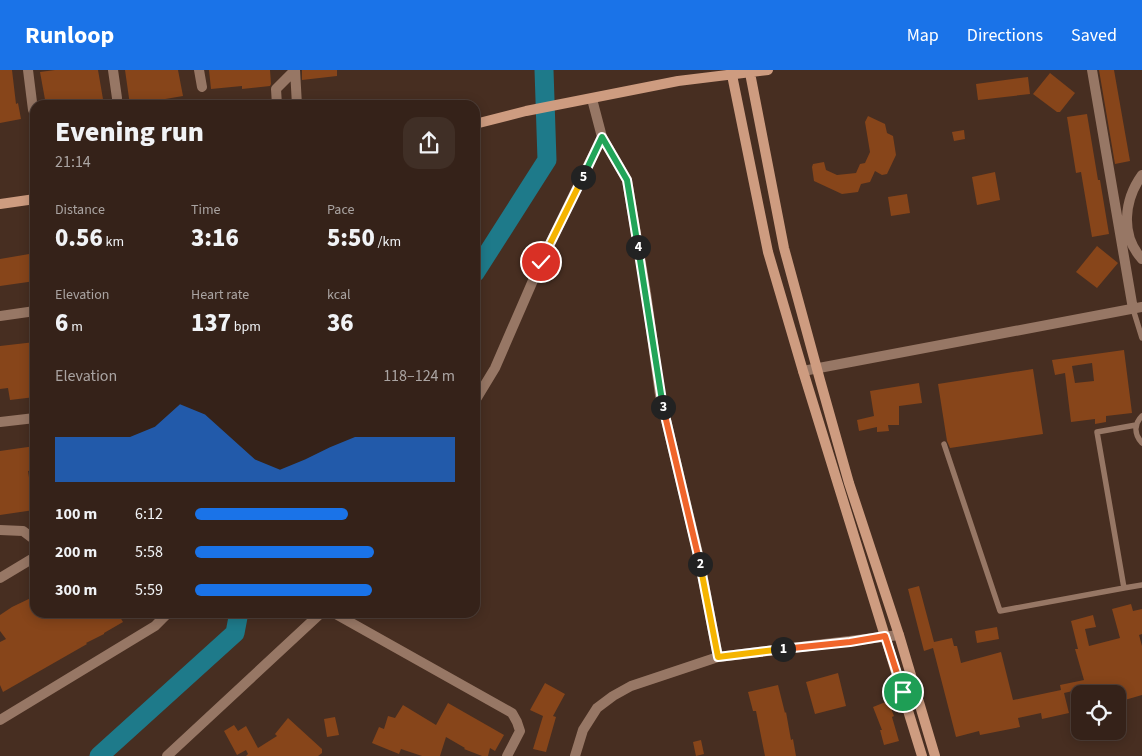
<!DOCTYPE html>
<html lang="en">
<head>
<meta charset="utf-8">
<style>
	:root { --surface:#352219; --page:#402f26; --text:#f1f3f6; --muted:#aaa4a2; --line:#4f3f38; --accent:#1a73e8 }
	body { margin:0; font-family:"Source Sans 3",sans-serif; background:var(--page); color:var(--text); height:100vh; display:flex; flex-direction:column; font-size:19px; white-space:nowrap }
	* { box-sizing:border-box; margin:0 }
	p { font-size:16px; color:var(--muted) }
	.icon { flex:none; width:28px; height:28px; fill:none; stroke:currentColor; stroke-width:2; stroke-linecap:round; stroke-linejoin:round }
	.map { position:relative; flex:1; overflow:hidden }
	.side { position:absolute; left:30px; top:30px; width:450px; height:518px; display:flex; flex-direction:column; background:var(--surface); border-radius:15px; box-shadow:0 2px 12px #0003,0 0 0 1px var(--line) }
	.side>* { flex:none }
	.tools { position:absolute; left:1071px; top:615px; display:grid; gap:10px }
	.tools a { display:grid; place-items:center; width:55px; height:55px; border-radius:10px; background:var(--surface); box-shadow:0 2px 12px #0003,0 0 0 1px var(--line); font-size:25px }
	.pin { position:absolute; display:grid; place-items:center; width:42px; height:42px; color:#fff; margin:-21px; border:2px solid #fff; border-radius:50%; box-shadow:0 1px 5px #0007 }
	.km { position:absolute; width:25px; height:25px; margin:-12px; border-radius:50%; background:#222; color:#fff; font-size:14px; line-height:25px; text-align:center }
	.round { display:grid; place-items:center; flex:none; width:52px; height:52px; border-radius:15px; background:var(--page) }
	.head { display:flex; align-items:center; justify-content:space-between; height:85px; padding:0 25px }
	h1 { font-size:28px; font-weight:800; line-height:38px }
	.figures { display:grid; grid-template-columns:repeat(3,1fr); gap:8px; height:85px; padding:5px 25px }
	.figures div { display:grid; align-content:center }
	.figures b { font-size:25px; font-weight:800 }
	.figures small { font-size:14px; font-weight:400 }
	.figures p { font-size:14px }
	.chart { height:140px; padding:10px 25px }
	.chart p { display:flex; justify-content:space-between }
	.chart svg { width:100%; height:90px; margin-top:5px; fill:var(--accent); opacity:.7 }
	ul { padding:0 25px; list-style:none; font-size:16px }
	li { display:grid; grid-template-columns:80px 60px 1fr; align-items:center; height:38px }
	li i { height:12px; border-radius:6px; background:var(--accent) }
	header { display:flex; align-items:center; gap:30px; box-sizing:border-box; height:70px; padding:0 25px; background:var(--accent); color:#fff }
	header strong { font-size:24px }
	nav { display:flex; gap:28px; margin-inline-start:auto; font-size:18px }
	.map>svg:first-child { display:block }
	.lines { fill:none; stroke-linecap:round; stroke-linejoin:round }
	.river { stroke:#1e7a8a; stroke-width:19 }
	.building { fill:#87451a; fill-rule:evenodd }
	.lane { stroke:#977765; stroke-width:5.5 }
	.street { stroke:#977765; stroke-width:10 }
	.secondary { stroke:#ce9c80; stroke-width:10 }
	.split-1-casing { stroke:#fff; stroke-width:10 }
	.split-2-casing { stroke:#fff; stroke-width:10 }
	.split-3-casing { stroke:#fff; stroke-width:10 }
	.split-4-casing { stroke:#fff; stroke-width:10 }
	.split-5-casing { stroke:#fff; stroke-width:10 }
	.split-6-casing { stroke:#fff; stroke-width:10 }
	.split-1 { stroke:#f0652b; stroke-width:6 }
	.split-2 { stroke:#f5b400; stroke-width:6 }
	.split-3 { stroke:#f0652b; stroke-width:6 }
	.split-4 { stroke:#22a559; stroke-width:6 }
	.split-5 { stroke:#22a559; stroke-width:6 }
	.split-6 { stroke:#f5b400; stroke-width:6 }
</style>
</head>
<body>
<header>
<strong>Runloop</strong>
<nav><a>Map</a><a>Directions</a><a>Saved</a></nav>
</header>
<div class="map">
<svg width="1142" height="686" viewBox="0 0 1142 686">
	<rect width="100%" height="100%" fill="#472e21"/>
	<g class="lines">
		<path class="river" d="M 475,203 L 547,90 L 544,0
			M 99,686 L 235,563 L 239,542"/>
	</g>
	<path class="building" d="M 0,0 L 12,0 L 16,34 L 18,33 L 21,49 L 0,53 Z
		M 55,0 L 98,0 L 104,35 L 46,35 L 40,2 Z
		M 125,0 L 178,0 L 183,26 L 130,35 Z
		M 209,0 L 270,0 L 271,14 L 270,16 L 242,19 L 242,16 L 211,19 Z
		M 302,0 L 337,0 L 337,6 L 302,10 Z
		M 1099,0 L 1114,0 L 1130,91 L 1115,94 Z
		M 1050,3 L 1075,23 L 1060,42 L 1057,42 L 1033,24 Z
		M 1028,7 L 1030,24 L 978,30 L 976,14 Z
		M 1087,44 L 1098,110 L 1100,110 L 1109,164 L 1092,167 L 1081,102 L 1076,103 L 1067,47 Z
		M 868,46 L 885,54 L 887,63 L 893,66 L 896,85 L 887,104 L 882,105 L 875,101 L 870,112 L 861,114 L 858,122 L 842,124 L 814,111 L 812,97 L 813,94 L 824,92 L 826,100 L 837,105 L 856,103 L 860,94 L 865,93 L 870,82 L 865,52 Z
		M 964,60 L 965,69 L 954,71 L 952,62 Z
		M 995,102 L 1000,130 L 977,135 L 972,107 Z
		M 907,124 L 910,143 L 891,146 L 888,127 Z
		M 1097,176 L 1118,193 L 1097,218 L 1076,202 Z
		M 35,183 L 35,211 L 0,216 L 0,189 Z
		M 35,272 L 35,327 L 10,330 L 8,318 L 0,319 L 0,276 Z
		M 1124,280 L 1132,343 L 1106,346 L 1106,352 L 1095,354 L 1095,349 L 1071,352 L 1065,303 L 1055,305 L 1052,290 ZM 1092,293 L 1094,311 L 1075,313 L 1072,296 Z
		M 1033,299 L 1043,364 L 950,378 L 947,371 L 938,314 Z
		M 919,313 L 922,333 L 899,336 L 899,355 L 888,355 L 889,361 L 877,362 L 877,357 L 859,361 L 857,350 L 874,346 L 870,321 Z
		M 35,376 L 35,400 L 28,401 L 34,440 L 0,445 L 0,381 Z
		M 919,516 L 934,572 L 952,568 L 954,576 L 957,576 L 961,593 L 1001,582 L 1013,630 L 1061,620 L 1060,615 L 1084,610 L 1075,579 L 1078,579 L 1071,551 L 1093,545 L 1096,557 L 1085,559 L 1089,576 L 1120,568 L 1112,539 L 1131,534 L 1133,541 L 1142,539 L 1142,564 L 1139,565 L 1142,576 L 1142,625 L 1118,632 L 1118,624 L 1087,624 L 1086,618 L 1064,623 L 1069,643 L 1042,649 L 1041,643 L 1018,648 L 1020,657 L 980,665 L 979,661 L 956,667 L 933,578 L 924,581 L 908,519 Z
		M 35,526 L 35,542 L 117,542 L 123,552 L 104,563 L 104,564 L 86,573 L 87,574 L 3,622 L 0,615 L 0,572 L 6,569 L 0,561 L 0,545 L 12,537 Z
		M 997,557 L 999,569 L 977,573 L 975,561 Z
		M 838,603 L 846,636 L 815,644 L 806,612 Z
		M 545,613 L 565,624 L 553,646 L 556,647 L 546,682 L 533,679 L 543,646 L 530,640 Z
		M 778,615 L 785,643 L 786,642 L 791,670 L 793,669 L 796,686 L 765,686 L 756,641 L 753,641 L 748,622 Z
		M 888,631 L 894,646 L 892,647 L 899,671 L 884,675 L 880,660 L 882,660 L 873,637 Z
		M 448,633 L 504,665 L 495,681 L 490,678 L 488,686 L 482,686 L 464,679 L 465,678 L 446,667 L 440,686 L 422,686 L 401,679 L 399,684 L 372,673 L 379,657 L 384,659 L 388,646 L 395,648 L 403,635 L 436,655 Z
		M 335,647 L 339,665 L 327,667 L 324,649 Z
		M 288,648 L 322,679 L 322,683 L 318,686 L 246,686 L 248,684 L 246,680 L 237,685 L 224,661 L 234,655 L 238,661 L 246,656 L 258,678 L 277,666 L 275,664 Z
		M 701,670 L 704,684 L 696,686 L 693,672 Z"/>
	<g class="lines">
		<path class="lane" d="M 1133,239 L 1142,268
			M 1142,346 C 1134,354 1134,364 1142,373
			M 944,374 L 1000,541 L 1124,518 L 1097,362 L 1136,355
			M 1124,518 L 1142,515"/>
		<path class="street" d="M 28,0 L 33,40
			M 113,0 L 117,28
			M 199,0 L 202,17
			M 295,0 L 297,35
			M 1092,0 L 1133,239
			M 277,35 L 276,19 L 295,0
			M 602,67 L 627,110 L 646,223 L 660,325 L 699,488 L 718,587
			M 1142,105 C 1124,130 1120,165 1142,189
			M 0,246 L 35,241
			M 803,301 L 1142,237
			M 475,331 L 495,298 L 541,192 L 602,67 L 592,29
			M 0,352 L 35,348
			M 0,460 L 23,461 L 35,470
			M 0,508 L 35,487
			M 332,542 L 512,643 L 517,652 L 520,661 L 507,686
			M 0,650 L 155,556 L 169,542
			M 167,686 L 322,542
			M 575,686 L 583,660 L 597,638 L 613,626 L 631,616 L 718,587 L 899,565"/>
		<path class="secondary" d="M 750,3 L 784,178 L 820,310 L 849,413 L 899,565 L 935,686
			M 732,5 L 768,182 L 803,301 L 922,686
			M 475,54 L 526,41 L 678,11 L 768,0
			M 0,134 L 35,129"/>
	</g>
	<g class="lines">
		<defs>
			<path id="split-1" d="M 783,579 L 850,572 L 885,566 L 903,622"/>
			<path id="split-2" d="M 700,494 L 718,587 L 783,579"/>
			<path id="split-3" d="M 663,337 L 700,494"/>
			<path id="split-4" d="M 638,177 L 663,337"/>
			<path id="split-5" d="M 583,107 L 602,67 L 627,110 L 638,177"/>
			<path id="split-6" d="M 541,192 L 583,107"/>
		</defs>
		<use href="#split-1" class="split-1-casing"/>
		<use href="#split-2" class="split-2-casing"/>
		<use href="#split-3" class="split-3-casing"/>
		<use href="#split-4" class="split-4-casing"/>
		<use href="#split-5" class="split-5-casing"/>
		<use href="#split-6" class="split-6-casing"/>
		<use href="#split-1" class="split-1"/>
		<use href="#split-2" class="split-2"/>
		<use href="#split-3" class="split-3"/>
		<use href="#split-4" class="split-4"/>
		<use href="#split-5" class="split-5"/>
		<use href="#split-6" class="split-6"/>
	</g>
</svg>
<div class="tools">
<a><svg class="icon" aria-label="locate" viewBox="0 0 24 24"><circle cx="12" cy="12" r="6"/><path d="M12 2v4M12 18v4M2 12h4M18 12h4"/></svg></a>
</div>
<div class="pin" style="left:903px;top:622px;background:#1e9e55"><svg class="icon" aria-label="arrive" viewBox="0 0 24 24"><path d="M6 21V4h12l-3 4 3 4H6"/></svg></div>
<div class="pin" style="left:541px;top:192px;background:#d93025"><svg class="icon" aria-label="check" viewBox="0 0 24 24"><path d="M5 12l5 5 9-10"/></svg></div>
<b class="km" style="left:783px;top:579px">1</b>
<b class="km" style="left:700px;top:494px">2</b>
<b class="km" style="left:663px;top:337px">3</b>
<b class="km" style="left:638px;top:177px">4</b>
<b class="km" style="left:583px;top:107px">5</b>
<section class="side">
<div class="head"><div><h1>Evening run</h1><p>21:14</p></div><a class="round"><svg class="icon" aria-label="share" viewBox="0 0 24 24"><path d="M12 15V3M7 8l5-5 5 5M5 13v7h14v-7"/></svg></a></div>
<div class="figures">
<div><p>Distance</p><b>0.56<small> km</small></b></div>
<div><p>Time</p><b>3:16</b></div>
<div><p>Pace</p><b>5:50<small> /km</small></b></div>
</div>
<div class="figures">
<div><p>Elevation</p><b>6<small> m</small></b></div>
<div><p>Heart rate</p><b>137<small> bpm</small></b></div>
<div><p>kcal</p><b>36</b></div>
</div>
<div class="chart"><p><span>Elevation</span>118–124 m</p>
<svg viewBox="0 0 160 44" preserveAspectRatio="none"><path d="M0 44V22L10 22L20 22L30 22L40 17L50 6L60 11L70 22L80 33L90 38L100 33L110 27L120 22L130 22L140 22L150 22L160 22V44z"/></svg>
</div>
<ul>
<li><b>100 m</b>6:12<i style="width:59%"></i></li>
<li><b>200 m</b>5:58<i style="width:69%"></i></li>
<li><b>300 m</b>5:59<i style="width:68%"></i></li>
</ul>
</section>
</div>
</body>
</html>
